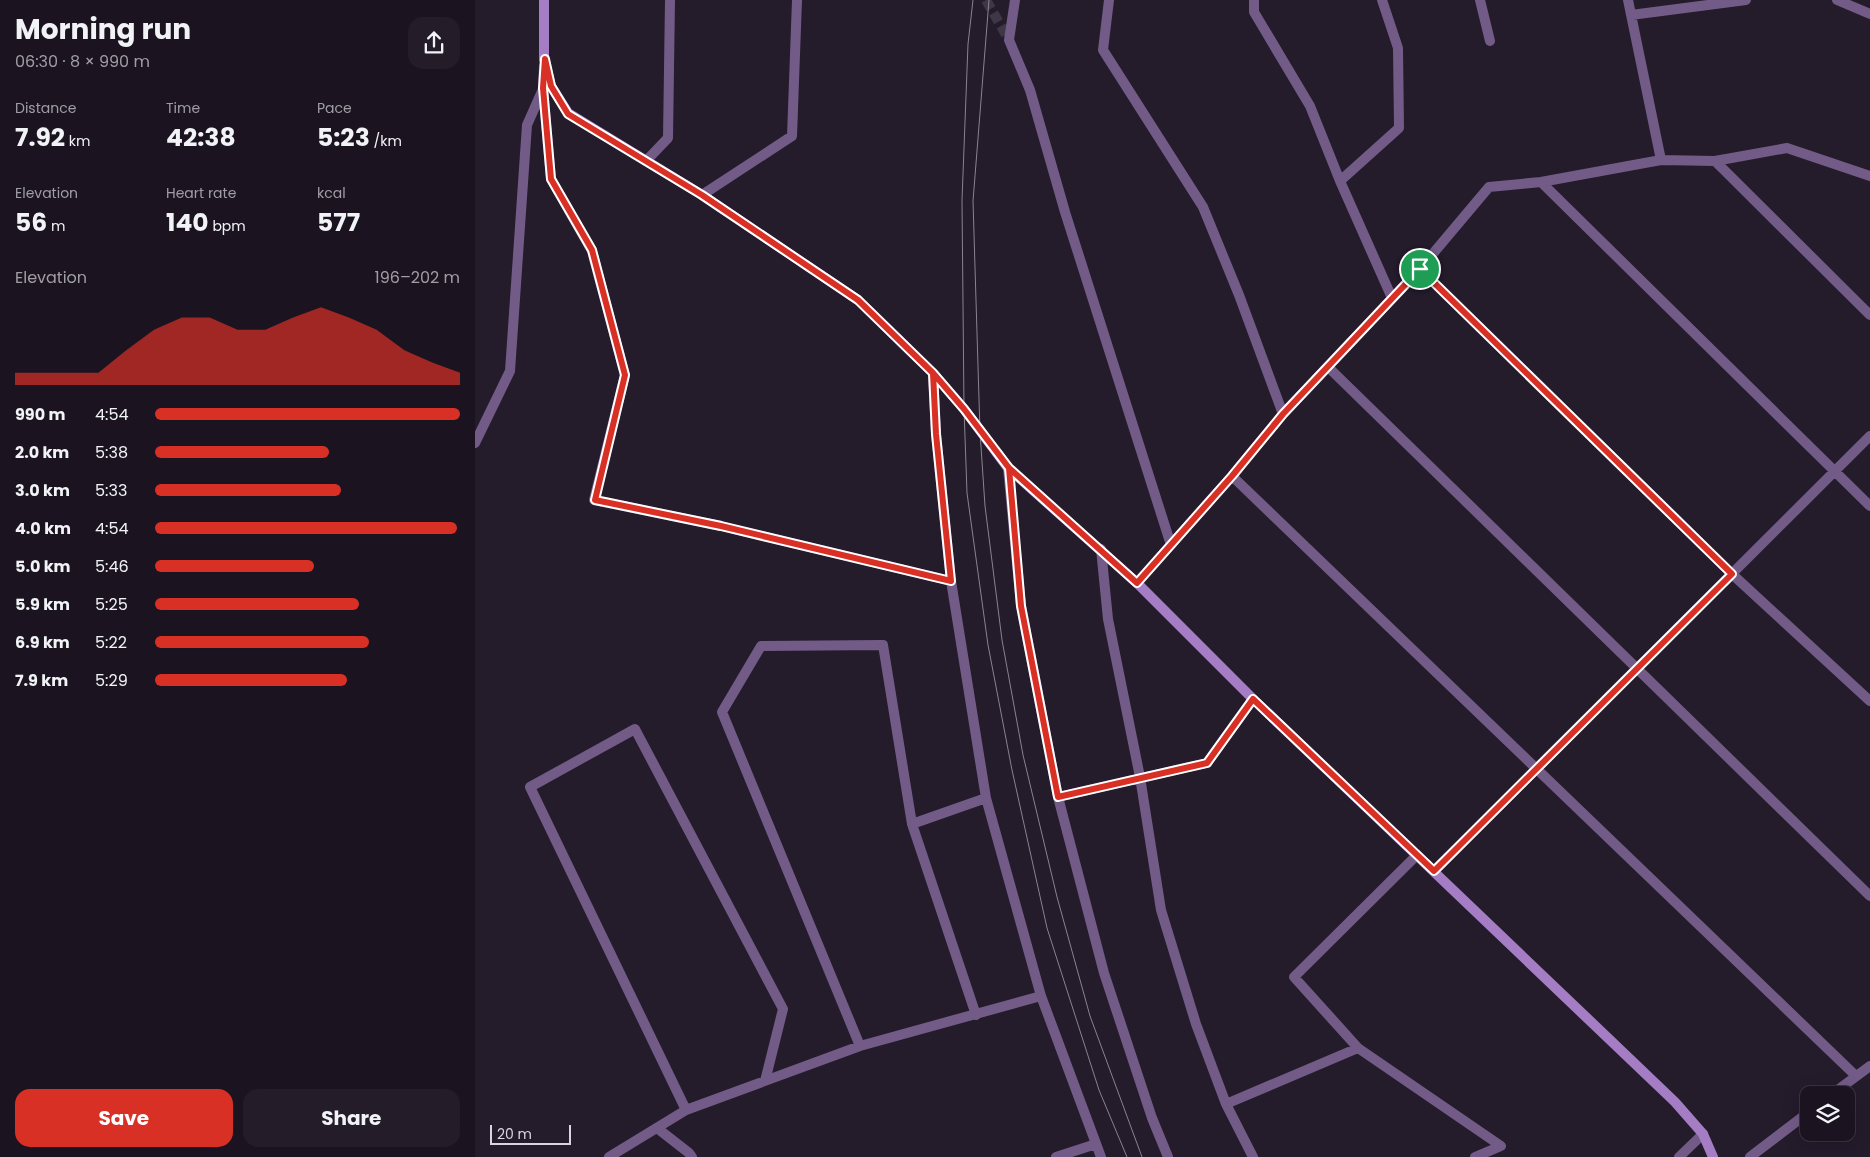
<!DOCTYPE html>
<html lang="en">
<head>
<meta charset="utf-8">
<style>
	:root { --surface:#1b1420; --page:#241d29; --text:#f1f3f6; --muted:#a09ea5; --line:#39333e; --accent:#d93025 }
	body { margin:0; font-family:Poppins,sans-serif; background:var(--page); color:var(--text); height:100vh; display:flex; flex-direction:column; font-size:19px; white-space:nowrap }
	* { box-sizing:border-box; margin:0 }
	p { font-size:16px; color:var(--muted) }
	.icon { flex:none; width:28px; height:28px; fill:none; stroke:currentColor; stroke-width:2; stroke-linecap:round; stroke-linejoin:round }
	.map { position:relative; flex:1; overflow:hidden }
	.side { display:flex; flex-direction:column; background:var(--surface); width:475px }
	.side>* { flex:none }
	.fabs { position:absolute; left:1325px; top:1086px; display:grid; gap:10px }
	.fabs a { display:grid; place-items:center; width:55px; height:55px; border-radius:10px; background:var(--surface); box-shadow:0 5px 20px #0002,0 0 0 1px var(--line); font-size:25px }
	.scale { position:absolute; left:15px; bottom:12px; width:81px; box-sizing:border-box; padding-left:5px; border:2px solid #d9d4df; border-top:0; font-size:14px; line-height:18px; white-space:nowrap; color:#d9d4df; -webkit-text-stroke:4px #241b2b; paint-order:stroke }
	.pin { position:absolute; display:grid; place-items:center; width:42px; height:42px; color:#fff; margin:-21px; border:2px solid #fff; border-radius:50%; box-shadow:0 1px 5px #0007 }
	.round { display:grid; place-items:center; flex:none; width:52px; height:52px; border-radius:15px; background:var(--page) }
	.overview { display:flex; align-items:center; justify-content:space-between; height:85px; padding:0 15px }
	h1 { font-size:28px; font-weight:700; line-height:38px }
	.stats { display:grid; grid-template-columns:repeat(3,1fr); gap:8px; height:85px; padding:5px 15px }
	.stats div { display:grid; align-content:center }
	.stats b { font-size:25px; font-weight:700 }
	.stats small { font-size:14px; font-weight:400 }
	.stats p { font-size:14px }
	.chart { height:140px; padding:10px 15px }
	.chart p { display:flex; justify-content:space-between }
	.chart svg { width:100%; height:90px; margin-top:5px; fill:var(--accent); opacity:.7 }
	.action { display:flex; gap:10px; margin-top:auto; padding:10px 15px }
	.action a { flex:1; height:58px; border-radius:15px; background:var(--accent); color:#fff; font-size:20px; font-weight:700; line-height:58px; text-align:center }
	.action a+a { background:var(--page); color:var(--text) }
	ul { padding:0 15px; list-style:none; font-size:16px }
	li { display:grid; grid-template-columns:80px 60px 1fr; align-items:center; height:38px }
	li i { height:12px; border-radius:6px; background:var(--accent) }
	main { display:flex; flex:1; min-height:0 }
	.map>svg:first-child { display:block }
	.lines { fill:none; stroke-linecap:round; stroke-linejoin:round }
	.street-tunnel { stroke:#3f3746; stroke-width:10; stroke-dasharray:10 5; stroke-linecap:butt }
	.lane { stroke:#735b88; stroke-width:10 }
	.street { stroke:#735b88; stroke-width:10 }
	.secondary { stroke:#a47dc5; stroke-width:10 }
	.tram { stroke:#8a8390; stroke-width:1 }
	.route-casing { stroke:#fff; stroke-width:10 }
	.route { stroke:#d93025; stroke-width:6 }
</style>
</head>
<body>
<main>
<section class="side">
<div class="overview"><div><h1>Morning run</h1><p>06:30 · 8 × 990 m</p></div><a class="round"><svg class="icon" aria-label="share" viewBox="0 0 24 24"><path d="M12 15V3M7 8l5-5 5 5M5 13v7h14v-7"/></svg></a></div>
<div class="stats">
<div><p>Distance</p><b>7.92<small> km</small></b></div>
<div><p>Time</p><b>42:38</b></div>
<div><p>Pace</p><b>5:23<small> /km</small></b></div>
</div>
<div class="stats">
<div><p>Elevation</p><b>56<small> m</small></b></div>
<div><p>Heart rate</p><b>140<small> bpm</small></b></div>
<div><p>kcal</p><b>577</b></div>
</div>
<div class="chart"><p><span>Elevation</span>196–202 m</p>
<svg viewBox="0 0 160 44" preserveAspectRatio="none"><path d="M0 44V38L10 38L20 38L30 38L40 27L50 17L60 11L70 11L80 17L90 17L100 11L110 6L120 11L130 17L140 27L150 33L160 38V44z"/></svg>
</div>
<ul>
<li><b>990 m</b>4:54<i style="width:100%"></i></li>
<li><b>2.0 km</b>5:38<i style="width:57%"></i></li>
<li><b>3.0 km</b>5:33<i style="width:61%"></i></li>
<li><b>4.0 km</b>4:54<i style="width:99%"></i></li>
<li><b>5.0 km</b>5:46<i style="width:52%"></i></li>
<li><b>5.9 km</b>5:25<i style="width:67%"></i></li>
<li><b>6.9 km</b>5:22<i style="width:70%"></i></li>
<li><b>7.9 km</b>5:29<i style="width:63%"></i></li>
</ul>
<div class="action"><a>Save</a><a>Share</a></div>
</section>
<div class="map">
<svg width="1395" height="1157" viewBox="0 0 1395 1157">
	<rect width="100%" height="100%" fill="#241b2b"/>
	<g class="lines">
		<path class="street-tunnel" d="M 511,0 L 534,40"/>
		<path class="lane" d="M 540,0 L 534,40 L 555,90 L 590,212 L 696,545"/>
		<path class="street" d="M 634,0 L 628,50 L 728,207 L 764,295 L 808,414
			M 779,0 L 779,12 L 835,106 L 865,181
			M 907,0 L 923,48 L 924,128 L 865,181 L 917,298
			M 1005,0 L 1015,41
			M 1153,0 L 1186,160
			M 1362,0 L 1395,14
			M 1156,15 L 1271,0
			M 68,89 L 76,179 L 117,251 L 150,375 L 119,500 L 246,526 L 476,581
			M 171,161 L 193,138 L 195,0
			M 1240,161 L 1395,315
			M 1066,182 L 1395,506
			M 227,195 L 317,136 L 322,0
			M 945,269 L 1257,574 L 1395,701
			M 853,367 L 1395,896
			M 0,443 L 35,371 L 52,125 L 68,89 L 69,66
			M 533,468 L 546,606 L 583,797 L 629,973 L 677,1118 L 693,1157
			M 757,476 L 1381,1076
			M 626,549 L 633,619 L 665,777 L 686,910 L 721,1024 L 751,1104 L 778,1157
			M 662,583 L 757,476 L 808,414 L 945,269 L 1014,187 L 1066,182 L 1186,160 L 1240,161 L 1312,148 L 1395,176
			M 583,797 L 732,763 L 778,699
			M 437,824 L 511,798
			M 942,855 L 819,977 L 883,1048 L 1026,1146 L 1000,1157
			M 959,871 L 1395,436
			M 566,996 L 626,1157
			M 385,1046 L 247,712 L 286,646 L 408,645 L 437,824 L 501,1015
			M 1356,1095 L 1395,1066
			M 751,1104 L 883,1048
			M 211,1110 L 55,787 L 160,729 L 308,1009 L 290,1081
			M 182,1128 L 214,1153 L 217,1157
			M 134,1157 L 211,1110 L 385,1046 L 566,996 L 511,798 L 476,581 L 461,434 L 458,373
			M 581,1157 L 621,1144
			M 1204,1157 L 1228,1134
			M 1275,1157 L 1334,1112"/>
		<path class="secondary" d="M 69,0 L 69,59 L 76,86 L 93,113 L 227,195 L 383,300 L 458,373 L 489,409 L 533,468 L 662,583 L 778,699 L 1200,1102 L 1228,1134 L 1238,1157"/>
		<path class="tram" d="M 498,0 L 493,44 L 487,200 L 489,409 L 492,493 L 513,645 L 537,770 L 572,928 L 624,1090 L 652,1157
			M 514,0 L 498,201 L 505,432 L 510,506 L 527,640 L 548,755 L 582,897 L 615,1016 L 667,1157"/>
	</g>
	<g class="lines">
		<defs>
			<path id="route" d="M 945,269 L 808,414 L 757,476 L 662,583 L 534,468 L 489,409 L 458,373 L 461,434 L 476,581 L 246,526 L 120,500 L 150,375 L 117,250 L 76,179 L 68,88 L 70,59 L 76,86 L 93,114 L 227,195 L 383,300 L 458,373 L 489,409 L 534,468 L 546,606 L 583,797 L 732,763 L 778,699 L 959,871 L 1257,574 L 945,269"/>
		</defs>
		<use href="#route" class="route-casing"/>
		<use href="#route" class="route"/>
	</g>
</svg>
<div class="fabs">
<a><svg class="icon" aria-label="layers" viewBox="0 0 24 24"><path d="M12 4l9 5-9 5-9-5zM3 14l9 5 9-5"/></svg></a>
</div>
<div class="scale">20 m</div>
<div class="pin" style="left:945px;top:269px;background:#1e9e55"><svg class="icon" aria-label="arrive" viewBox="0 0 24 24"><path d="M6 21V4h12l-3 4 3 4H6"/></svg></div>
</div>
</main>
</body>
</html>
